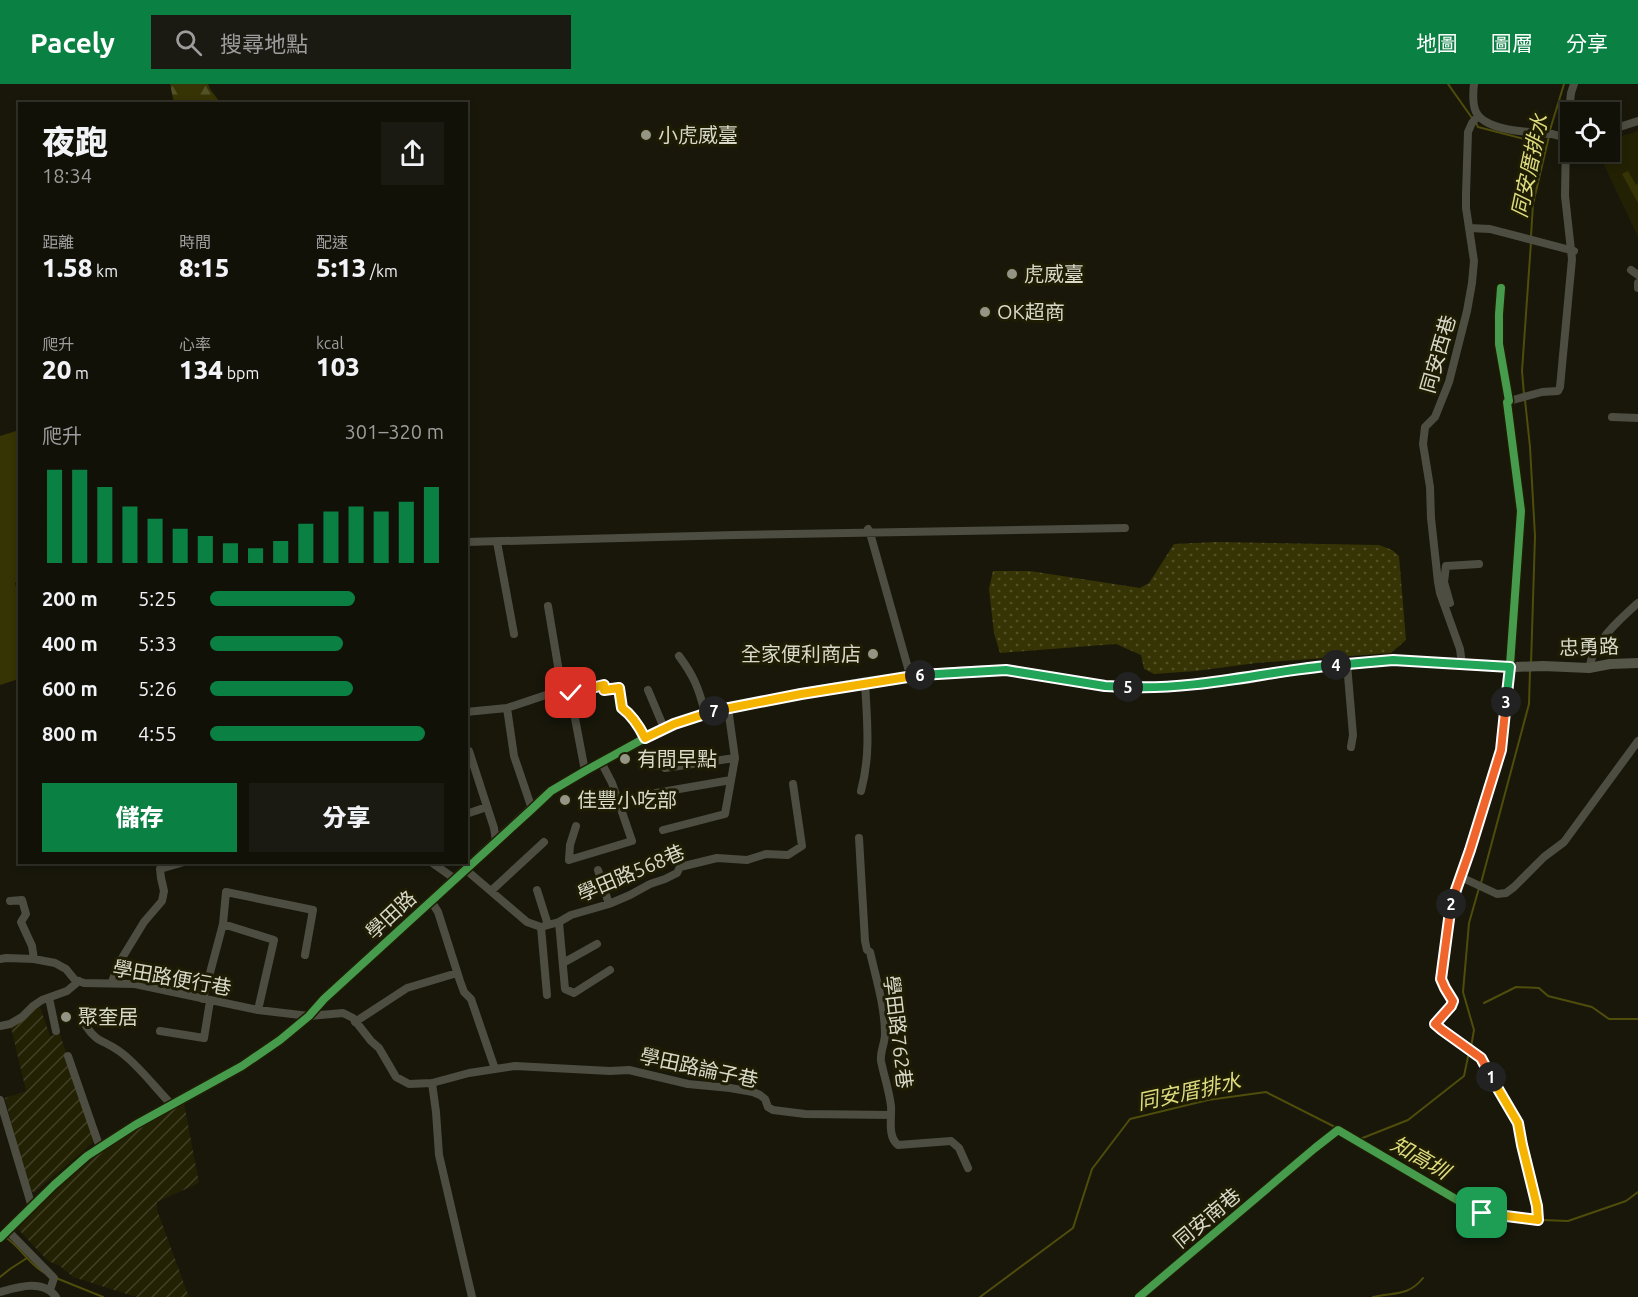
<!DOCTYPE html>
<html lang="zh-TW">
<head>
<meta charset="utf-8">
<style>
	:root { --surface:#121108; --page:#1b1a12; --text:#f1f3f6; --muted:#9c9d9c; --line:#313129; --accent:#0b8043 }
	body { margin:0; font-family:Ubuntu,"Noto Sans TC",sans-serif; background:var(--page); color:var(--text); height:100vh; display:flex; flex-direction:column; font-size:22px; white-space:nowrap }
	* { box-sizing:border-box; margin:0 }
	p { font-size:20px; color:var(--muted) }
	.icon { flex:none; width:33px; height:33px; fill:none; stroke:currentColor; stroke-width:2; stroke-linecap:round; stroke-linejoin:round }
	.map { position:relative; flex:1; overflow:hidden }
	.drawer { position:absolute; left:18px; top:18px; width:450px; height:762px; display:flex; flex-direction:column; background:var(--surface); border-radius:0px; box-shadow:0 3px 9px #0003,0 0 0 2px var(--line) }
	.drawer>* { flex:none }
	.controls { position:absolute; left:1560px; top:18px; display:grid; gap:12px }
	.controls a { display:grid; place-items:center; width:60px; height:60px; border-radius:0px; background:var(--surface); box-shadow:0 3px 9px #0003,0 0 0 2px var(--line); font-size:30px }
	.pin { position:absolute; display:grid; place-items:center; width:51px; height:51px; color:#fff; margin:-26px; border-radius:12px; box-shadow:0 3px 9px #0006 }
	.km { position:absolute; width:30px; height:30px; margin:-15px; border-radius:50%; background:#222; color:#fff; font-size:16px; line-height:30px; text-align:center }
	.round { display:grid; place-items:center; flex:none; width:63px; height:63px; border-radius:0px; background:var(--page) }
	.headline { display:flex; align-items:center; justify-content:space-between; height:102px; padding:0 24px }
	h1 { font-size:33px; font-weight:800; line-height:45px }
	.stats { display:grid; grid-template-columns:repeat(3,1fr); gap:9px; height:102px; padding:6px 24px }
	.stats div { display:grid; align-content:center }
	.stats b { font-size:26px; font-weight:800 }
	.stats small { font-size:16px; font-weight:400 }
	.stats p { font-size:16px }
	.chart { height:168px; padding:12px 24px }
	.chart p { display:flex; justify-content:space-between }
	.chart svg { width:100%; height:108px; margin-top:6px; stroke:var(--accent); stroke-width:6 }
	.primary-button { display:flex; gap:12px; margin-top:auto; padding:12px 24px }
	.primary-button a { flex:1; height:69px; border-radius:0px; background:var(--accent); color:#fff; font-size:24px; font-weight:800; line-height:69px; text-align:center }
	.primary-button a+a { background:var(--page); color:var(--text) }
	ul { padding:0 24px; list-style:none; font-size:20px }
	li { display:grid; grid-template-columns:96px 72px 1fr; align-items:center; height:45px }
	li i { height:15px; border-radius:8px; background:var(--accent) }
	header { display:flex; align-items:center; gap:36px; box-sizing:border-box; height:84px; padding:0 30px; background:var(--accent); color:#fff }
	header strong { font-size:28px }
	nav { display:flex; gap:33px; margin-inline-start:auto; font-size:21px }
	.search { width:420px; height:54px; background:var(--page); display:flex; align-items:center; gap:15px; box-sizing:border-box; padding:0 21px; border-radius:0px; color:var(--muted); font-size:22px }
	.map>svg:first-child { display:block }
	.built { fill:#232103 }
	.industrial { fill:url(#industrial-furrows) }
	.grass { fill:url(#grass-dots) }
	.forest { fill:url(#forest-firs) }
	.park { fill:#363404 }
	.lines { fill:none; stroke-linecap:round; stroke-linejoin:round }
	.stream { stroke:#4f4d0c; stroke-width:2 }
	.minor { stroke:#4d4d42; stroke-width:8 }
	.major { stroke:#555548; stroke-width:10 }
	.cycleway-casing { stroke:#1e1d04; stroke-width:11 }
	.cycleway { stroke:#469c4c; stroke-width:8 }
	.split-1-casing { stroke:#fff; stroke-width:12 }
	.split-2-casing { stroke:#fff; stroke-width:12 }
	.split-3-casing { stroke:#fff; stroke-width:12 }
	.split-4-casing { stroke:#fff; stroke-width:12 }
	.split-5-casing { stroke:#fff; stroke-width:12 }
	.split-6-casing { stroke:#fff; stroke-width:12 }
	.split-7-casing { stroke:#fff; stroke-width:12 }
	.split-8-casing { stroke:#fff; stroke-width:12 }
	.split-1 { stroke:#f5b400; stroke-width:8 }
	.split-2 { stroke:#f0652b; stroke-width:8 }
	.split-3 { stroke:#f0652b; stroke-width:8 }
	.split-4 { stroke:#22a559; stroke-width:8 }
	.split-5 { stroke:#22a559; stroke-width:8 }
	.split-6 { stroke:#22a559; stroke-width:8 }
	.split-7 { stroke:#f5b400; stroke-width:8 }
	.split-8 { stroke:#f5b400; stroke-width:8 }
	.poi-dot { fill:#959586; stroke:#1e1d04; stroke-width:2 }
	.labels { text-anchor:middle; stroke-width:6; stroke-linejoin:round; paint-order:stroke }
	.poi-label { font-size:20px; fill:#d8d9c9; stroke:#1e1d04; text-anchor:start }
	.street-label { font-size:20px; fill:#d8d9c9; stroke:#1e1d04 }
	.water-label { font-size:21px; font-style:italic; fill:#dedb7e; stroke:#1e1d04 }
</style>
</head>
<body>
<header>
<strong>Pacely</strong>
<div class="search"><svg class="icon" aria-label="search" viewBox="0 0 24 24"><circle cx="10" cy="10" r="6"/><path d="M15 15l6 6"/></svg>搜尋地點</div>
<nav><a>地圖</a><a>圖層</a><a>分享</a></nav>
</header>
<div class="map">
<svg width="1638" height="1213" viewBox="0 0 1638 1213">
	<defs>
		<pattern id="industrial-furrows" width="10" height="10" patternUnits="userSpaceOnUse" patternTransform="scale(1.5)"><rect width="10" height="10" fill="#232103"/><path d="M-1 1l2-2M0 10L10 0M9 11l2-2" fill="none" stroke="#424126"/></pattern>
		<pattern id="grass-dots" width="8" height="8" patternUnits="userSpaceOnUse" patternTransform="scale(1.5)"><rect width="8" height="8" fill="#363404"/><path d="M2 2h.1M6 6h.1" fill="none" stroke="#525127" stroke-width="1.8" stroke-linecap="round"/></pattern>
		<pattern id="forest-firs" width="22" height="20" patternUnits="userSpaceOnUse" patternTransform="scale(1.5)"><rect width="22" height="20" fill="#363404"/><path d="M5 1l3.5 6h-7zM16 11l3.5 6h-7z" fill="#525127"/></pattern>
	</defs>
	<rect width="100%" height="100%" fill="#18170a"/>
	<path class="built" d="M 1638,47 L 1638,153 L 1598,68 L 1610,68 L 1610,56 Z"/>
	<path class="industrial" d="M 38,917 L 50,952 L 60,950 L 95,1057 L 34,1109 L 28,1103 L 5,1014 L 26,1007 L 10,939 Z
		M 184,1019 L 199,1099 L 157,1118 L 157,1126 L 189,1213 L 137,1213 L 130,1211 L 73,1193 L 60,1182 L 48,1177 L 18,1145 L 63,1095 L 101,1068 L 170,1024 Z"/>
	<path class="grass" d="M 1216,458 L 1379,461 L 1392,466 L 1399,472 L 1406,556 L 1391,569 L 1256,579 L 1196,587 L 1154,590 L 1144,585 L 1141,571 L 1116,560 L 1000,569 L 994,549 L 989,505 L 993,487 L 1030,487 L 1140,504 L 1149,499 L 1174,460 Z"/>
	<path class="forest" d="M 170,0 L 208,0 L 210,5 L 219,17 L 244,18 L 245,19 L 174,19 Z"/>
	<path class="park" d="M 1628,87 L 1636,101 L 1638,99 L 1638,119 L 1622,90 Z
		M 19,346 L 20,497 L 15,499 L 19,515 L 19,595 L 0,601 L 0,352 Z"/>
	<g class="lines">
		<path class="stream" d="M 1448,0 L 1472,34
			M 1476,39 L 1478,43 L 1547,61
			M 1550,46 L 1564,0
			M 1531,152 L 1533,120 L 1549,52
			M 1524,311 L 1522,287 L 1531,158
			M 1525,316 L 1530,363 L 1535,452 L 1531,580
			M 1481,799 L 1529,620 L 1530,586
			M 1484,919 L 1516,903 L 1539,904 L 1548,912 L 1592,923 L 1609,935 L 1638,935
			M 1471,963 L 1474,946 L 1463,908 L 1469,839 L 1479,804
			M 1360,1055 L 1408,1036 L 1464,992 L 1469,968
			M 1542,1136 L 1568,1137 L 1626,1117 L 1638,1108
			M 5,1153 C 20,1162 29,1181 45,1189
			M 0,1193 L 10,1185 L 27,1174
			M 56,1194 L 103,1213
			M 980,1213 L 1073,1144 L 1092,1085 L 1130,1035 L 1208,1016 L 1266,1008 L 1337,1044
			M 1373,1213 C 1393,1208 1408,1213 1423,1194"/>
		<path class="minor" d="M 1474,0 C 1473,9 1472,20 1476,28 C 1486,48 1532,48 1552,50 C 1558,51 1563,54 1570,55
			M 1610,46 L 1638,37
			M 1469,144 L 1490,145 L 1574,167
			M 1631,186 L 1638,191
			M 1638,199 L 1638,204
			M 1509,317 L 1542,308 L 1558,307 L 1560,303 L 1572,175 L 1565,112 L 1566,55 L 1571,9 L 1574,0
			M 1612,333 L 1638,334
			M 868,445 L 870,449 L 910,591
			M 466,458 L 735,451 L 1125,444
			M 497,458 L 514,550
			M 1450,519 L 1444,498 L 1446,482 L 1479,480
			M 548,522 L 560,594 L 567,592 L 585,687
			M 679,572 C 694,592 699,605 705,629
			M 1347,580 L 1353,651 L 1351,663
			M 1462,580 L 1460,565 L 1440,509 L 1438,498 L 1431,434 L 1430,403 L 1423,360 L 1425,343 L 1435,333 L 1449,298 L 1467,227 L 1472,199 L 1474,177 L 1466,124 L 1466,110 L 1468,48 L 1472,39 L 1478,32
			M 1589,584 C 1594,558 1619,536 1638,519
			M 648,606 L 664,644
			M 571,609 L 604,601 L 604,606 L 619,604 L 622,624 C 633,632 639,642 645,654
			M 507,624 L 514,672 L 532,725
			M 466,628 L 507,624 L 558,607 L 570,605
			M 469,667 L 494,744 L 496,757
			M 665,684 L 735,674
			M 861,707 C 871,670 867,637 865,598
			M 656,709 L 731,696
			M 466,730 L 487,723
			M 576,742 L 570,761 L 569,776 L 632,757 L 612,699 L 601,678
			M 663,746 L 725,730 L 735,674 L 728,624
			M 859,754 L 865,857 L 867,866 L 870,868 C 876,894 885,923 885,950 C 885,959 880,967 881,977 C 884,992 889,1006 891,1022 C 892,1034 887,1052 898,1061 L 951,1057 L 959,1064 L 968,1084
			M 431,778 L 455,795
			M 465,785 L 527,838 L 541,843 L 559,838 L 571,831 L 609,820 L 630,811 L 650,800 L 665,795 L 677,789 L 680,783 L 717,774 L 747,776 L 766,770 L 788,771 L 802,762 L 793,700
			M 598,786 L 609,820
			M 1465,795 L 1497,810 L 1506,809 L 1514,803 L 1544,773 L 1564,758 L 1638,657
			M 537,806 L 548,841
			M 491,807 L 544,758
			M 10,817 L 22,816 L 26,830 L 21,838 L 32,862 L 34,875
			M 431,817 L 438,828 L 460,897 L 464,908 L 471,915 L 495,985
			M 559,838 L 565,905 L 574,909 L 610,886
			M 223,840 L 274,856 L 258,926
			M 541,843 L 547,911
			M 0,875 L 6,874 L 34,875 L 55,879 L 66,885 L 75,896 L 84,899 L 135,900 L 258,926 L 309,932 L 343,929 L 353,934 L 371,957 L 379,964 L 396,993 L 409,1000 L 432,999 L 469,989 L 515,982 L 610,987 L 629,986 L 688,1000 L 730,1004 L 753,1008 L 760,1011 L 765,1015 L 768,1023 L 773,1026 L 805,1030 L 891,1031
			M 563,879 L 597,860
			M 112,898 L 119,879 L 144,838 L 162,817 L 164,807 L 161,794 L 160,785 L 184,778
			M 49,914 L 56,947
			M 203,915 L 223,840 L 226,808 L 313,826 L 305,871
			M 355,938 L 407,904 L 457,889
			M 0,942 L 10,940 L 22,933 L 33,922 L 42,916 L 67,907 L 79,897
			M 86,942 C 97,959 104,956 119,967 C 137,979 156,1005 172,1021
			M 160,947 L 204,954 L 210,917
			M 68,972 L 100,1064
			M 432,999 L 436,1028 L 439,1071 L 472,1213
			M 0,1016 L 32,1123
			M 8,1147 L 54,1194 L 50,1206
			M 0,1208 C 18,1203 43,1195 56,1213
			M 1139,1213 L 1315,1064 L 1338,1046 L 1476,1127 L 1482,1129 L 1538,1136 L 1537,1122 L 1516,1033 L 1508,1024 L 1481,974 L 1441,946 L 1435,940 L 1451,922 L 1453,917 L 1445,904 L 1441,895 L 1450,822 L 1454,808 L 1470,766 L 1501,666 L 1504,648 L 1510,581 L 1521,427 L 1507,318 L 1509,317 L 1499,260 L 1499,230 L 1501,204"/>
		<path class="major" d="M 0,1154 L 54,1101 L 87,1072 L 135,1041 L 242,982 L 280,956 L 309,932 L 324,915 L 551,707 L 585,687 L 664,644 L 705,629 L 728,624 C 819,606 912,586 1006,586 L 1105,602 L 1138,603 L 1175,602 L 1246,595 L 1304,584 L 1393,576 L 1515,583 L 1543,582 L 1589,584 L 1610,580 L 1638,579"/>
		<defs>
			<path id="cycleway" d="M 0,1154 L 54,1101 L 87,1072 L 135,1041 L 242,982 L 280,956 L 309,932 L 324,915 L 532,725 L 551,707 L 585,687 L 645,654 L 685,636 L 705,629 L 728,624 L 910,591
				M 1139,1213 L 1315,1064 L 1338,1046 L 1476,1127 L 1482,1129 L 1538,1136 L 1537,1122 L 1516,1033 L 1508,1024 L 1481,974 L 1441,946 L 1435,940 L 1451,922 L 1453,917 L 1445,904 L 1441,895 L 1450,822 L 1454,808 L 1470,766 L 1501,666 L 1504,648 L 1510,581 L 1521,427 L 1507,318 L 1509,317 L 1499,260 L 1499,230 L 1501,204"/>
		</defs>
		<use href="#cycleway" class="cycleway-casing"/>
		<use href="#cycleway" class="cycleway"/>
	</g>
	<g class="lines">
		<defs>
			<path id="split-1" d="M 1482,1129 L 1538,1136 L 1537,1122 L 1522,1061 L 1518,1039 L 1491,993"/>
			<path id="split-2" d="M 1451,820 L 1441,895 L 1445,904 L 1453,917 L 1451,922 L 1435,940 L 1442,946 L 1481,974 L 1491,993"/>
			<path id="split-3" d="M 1451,820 L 1470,766 L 1501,666 L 1506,618"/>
			<path id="split-4" d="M 1336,581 L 1393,576 L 1510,583 L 1506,618"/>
			<path id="split-5" d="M 1128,603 C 1198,606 1267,587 1336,581"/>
			<path id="split-6" d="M 920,591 L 1006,586 L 1105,602 L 1128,603"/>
			<path id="split-7" d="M 714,627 L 801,610 L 920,591"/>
			<path id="split-8" d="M 571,609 L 604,601 L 604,606 L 619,604 L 622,624 C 633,632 639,642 645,654 L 674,640 L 714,627"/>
		</defs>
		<use href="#split-1" class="split-1-casing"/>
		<use href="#split-2" class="split-2-casing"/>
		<use href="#split-3" class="split-3-casing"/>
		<use href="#split-4" class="split-4-casing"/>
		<use href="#split-5" class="split-5-casing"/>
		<use href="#split-6" class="split-6-casing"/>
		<use href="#split-7" class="split-7-casing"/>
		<use href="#split-8" class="split-8-casing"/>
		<use href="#split-1" class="split-1"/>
		<use href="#split-2" class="split-2"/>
		<use href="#split-3" class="split-3"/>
		<use href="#split-4" class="split-4"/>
		<use href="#split-5" class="split-5"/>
		<use href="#split-6" class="split-6"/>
		<use href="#split-7" class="split-7"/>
		<use href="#split-8" class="split-8"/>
	</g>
	<g class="poi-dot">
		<circle cx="646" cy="51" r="6"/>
		<circle cx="1012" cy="190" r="6"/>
		<circle cx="985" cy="228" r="6"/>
		<circle cx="873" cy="570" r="6"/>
		<circle cx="625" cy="675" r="6"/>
		<circle cx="565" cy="716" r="6"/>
		<circle cx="66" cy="933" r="6"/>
	</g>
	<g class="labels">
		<g class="poi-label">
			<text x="658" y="58">小虎威臺</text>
			<text x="1024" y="197">虎威臺</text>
			<text x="997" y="235">OK超商</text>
			<text x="861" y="577" text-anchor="end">全家便利商店</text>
			<text x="637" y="682">有間早點</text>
			<text x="577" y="723">佳豐小吃部</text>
			<text x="78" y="940">聚奎居</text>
		</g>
		<g class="street-label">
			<text transform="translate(1438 270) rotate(-74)" y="7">同安西巷</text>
			<text transform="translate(1589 563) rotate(-2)" y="7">忠勇路</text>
			<text transform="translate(631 789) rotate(-23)" y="7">學田路568巷</text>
			<text transform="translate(391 831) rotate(-43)" y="7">學田路</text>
			<text transform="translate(172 894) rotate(10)" y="7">學田路便行巷</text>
			<text transform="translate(898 948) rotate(83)" y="7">學田路762巷</text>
			<text transform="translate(699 984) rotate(12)" y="7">學田路論子巷</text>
			<text transform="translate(1207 1134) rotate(-40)" y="7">同安南巷</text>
		</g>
		<g class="water-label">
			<text transform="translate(1530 82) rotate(-78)" y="7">同安厝排水</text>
			<text transform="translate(1189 1008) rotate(-12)" y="7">同安厝排水</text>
			<text transform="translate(1420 1074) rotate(30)" y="7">知高圳</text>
		</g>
	</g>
</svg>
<div class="controls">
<a><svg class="icon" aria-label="locate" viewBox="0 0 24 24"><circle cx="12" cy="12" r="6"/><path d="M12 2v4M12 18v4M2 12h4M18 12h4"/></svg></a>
</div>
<div class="pin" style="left:1482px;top:1129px;background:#1e9e55"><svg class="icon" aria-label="arrive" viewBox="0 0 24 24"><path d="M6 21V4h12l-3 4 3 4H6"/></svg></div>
<div class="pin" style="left:571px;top:609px;background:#d93025"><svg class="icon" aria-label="check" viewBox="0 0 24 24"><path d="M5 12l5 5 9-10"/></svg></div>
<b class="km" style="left:1491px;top:993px">1</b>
<b class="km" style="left:1451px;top:820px">2</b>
<b class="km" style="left:1506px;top:618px">3</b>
<b class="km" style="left:1336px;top:581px">4</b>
<b class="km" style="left:1128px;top:603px">5</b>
<b class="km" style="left:920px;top:591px">6</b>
<b class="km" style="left:714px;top:627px">7</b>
<section class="drawer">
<div class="headline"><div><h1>夜跑</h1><p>18:34</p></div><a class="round"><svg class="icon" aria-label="share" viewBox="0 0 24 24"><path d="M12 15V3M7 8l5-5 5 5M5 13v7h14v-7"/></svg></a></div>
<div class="stats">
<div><p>距離</p><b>1.58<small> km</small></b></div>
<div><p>時間</p><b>8:15</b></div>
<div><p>配速</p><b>5:13<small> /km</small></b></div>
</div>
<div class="stats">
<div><p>爬升</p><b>20<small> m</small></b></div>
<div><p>心率</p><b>134<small> bpm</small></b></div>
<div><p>kcal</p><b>103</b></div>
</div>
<div class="chart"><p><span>爬升</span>301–320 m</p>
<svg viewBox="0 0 160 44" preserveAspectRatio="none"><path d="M5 44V6M15 44V6M25 44V13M35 44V21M45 44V26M55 44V30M65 44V33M75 44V36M85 44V38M95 44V35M105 44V28M115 44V23M125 44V21M135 44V23M145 44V19M155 44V13"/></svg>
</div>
<ul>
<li><b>200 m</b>5:25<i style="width:62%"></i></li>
<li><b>400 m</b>5:33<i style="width:57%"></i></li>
<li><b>600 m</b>5:26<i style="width:61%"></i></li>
<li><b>800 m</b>4:55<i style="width:92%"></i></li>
</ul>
<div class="primary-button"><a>儲存</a><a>分享</a></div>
</section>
</div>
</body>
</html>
